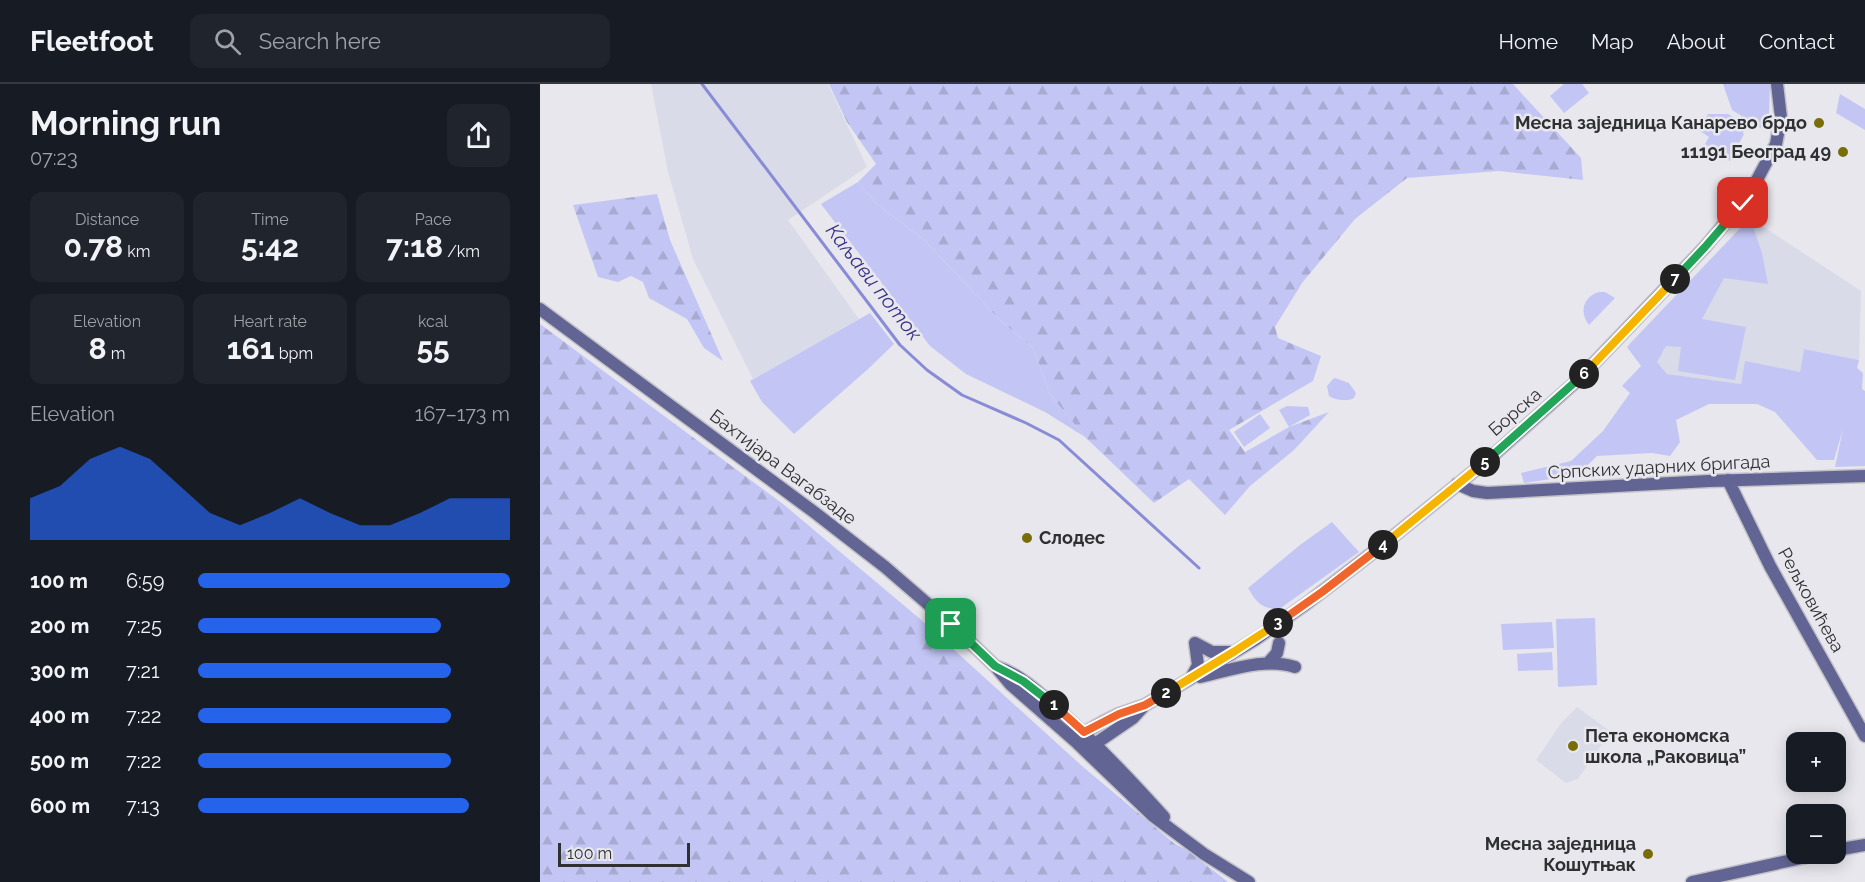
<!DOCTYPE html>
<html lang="en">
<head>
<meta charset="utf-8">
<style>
	:root { --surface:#171b24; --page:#20242c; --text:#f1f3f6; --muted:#9ea1a6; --line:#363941; --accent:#2563eb }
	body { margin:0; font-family:Raleway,sans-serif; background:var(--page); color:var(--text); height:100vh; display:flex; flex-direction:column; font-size:22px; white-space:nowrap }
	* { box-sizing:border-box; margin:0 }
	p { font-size:20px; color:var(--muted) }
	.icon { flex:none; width:33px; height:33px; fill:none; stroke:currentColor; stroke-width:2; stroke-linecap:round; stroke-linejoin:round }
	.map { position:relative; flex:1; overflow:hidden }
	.details { display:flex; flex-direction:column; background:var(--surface); width:540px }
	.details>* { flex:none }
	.fabs { position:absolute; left:1246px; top:648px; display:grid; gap:12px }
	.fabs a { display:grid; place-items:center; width:60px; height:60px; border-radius:12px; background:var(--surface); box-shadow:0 3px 15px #0003; font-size:30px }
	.scale { position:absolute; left:18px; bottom:15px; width:132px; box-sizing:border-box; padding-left:6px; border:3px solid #2f3032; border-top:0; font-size:16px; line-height:21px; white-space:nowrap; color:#2f3032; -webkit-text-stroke:4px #e7e7ed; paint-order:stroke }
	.pin { position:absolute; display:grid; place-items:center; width:51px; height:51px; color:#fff; margin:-26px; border-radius:12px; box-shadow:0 3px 9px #0006 }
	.km { position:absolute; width:30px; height:30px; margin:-15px; border-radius:50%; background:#222; color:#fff; font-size:16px; line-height:30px; text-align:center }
	.round { display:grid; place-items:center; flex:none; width:63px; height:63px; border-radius:12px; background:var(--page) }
	.headline { display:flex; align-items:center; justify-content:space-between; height:102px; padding:0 30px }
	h1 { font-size:33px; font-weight:700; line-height:45px }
	.metrics { display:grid; grid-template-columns:repeat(3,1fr); gap:9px; height:102px; padding:6px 30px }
	.metrics div { display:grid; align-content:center; border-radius:12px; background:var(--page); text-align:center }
	.metrics b { font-size:30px; font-weight:700 }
	.metrics small { font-size:16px; font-weight:400 }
	.metrics p { font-size:16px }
	.chart { height:168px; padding:12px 30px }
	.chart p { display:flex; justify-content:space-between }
	.chart svg { width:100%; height:108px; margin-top:6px; fill:var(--accent); opacity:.7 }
	ul { padding:0 30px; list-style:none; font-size:20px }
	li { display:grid; grid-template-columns:96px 72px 1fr; align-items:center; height:45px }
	li i { height:15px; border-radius:8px; background:var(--accent) }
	header { display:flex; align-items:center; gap:36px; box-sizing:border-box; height:84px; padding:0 30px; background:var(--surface); border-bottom:2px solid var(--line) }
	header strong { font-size:28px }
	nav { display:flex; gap:33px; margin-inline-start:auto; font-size:21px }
	.search { width:420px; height:54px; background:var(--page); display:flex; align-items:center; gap:15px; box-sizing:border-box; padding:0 21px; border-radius:12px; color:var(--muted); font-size:22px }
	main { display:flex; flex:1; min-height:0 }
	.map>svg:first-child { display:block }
	.built { fill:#d9dbe8 }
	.green { fill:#c3c6f4 }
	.forest { fill:url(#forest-firs) }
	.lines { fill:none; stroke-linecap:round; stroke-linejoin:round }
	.stream { stroke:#888bd6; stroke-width:3 }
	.secondary-casing { stroke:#c2c2c8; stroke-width:15 }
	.secondary { stroke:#626494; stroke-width:12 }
	.split-1-casing { stroke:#fff; stroke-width:12 }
	.split-2-casing { stroke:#fff; stroke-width:12 }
	.split-3-casing { stroke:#fff; stroke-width:12 }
	.split-4-casing { stroke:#fff; stroke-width:12 }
	.split-5-casing { stroke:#fff; stroke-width:12 }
	.split-6-casing { stroke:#fff; stroke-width:12 }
	.split-7-casing { stroke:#fff; stroke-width:12 }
	.split-8-casing { stroke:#fff; stroke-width:12 }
	.split-1 { stroke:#22a559; stroke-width:8 }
	.split-2 { stroke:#f0652b; stroke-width:8 }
	.split-3 { stroke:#f5b400; stroke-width:8 }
	.split-4 { stroke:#f0652b; stroke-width:8 }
	.split-5 { stroke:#f5b400; stroke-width:8 }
	.split-6 { stroke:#22a559; stroke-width:8 }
	.split-7 { stroke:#f5b400; stroke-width:8 }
	.split-8 { stroke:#22a559; stroke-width:8 }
	.poi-dot { fill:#796d0a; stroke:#e7e7ed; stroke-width:2 }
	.labels { text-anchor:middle; stroke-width:5; stroke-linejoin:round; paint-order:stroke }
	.poi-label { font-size:18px; font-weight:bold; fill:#2f3032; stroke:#e7e7ed; text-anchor:end }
	.street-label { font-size:18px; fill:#2f3032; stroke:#e7e7ed }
	.water-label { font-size:20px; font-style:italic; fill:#393189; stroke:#e7e7ed }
</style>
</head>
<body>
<header>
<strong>Fleetfoot</strong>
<div class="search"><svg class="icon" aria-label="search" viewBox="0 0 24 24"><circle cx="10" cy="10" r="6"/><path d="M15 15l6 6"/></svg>Search here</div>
<nav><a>Home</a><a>Map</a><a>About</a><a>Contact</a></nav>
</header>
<main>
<section class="details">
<div class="headline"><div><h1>Morning run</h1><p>07:23</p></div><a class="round"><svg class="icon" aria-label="share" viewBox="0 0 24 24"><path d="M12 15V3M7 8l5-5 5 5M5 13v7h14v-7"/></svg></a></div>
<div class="metrics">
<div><p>Distance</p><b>0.78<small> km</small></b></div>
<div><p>Time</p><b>5:42</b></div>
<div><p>Pace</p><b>7:18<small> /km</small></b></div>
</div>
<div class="metrics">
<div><p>Elevation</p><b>8<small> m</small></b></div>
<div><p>Heart rate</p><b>161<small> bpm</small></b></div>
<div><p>kcal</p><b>55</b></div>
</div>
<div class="chart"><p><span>Elevation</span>167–173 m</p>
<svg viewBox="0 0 160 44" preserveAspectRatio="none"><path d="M0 44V27L10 22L20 11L30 6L40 11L50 22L60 33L70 38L80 33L90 27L100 33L110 38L120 38L130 33L140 27L150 27L160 27V44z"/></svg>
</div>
<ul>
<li><b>100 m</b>6:59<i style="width:100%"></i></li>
<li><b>200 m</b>7:25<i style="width:78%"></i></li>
<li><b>300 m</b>7:21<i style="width:81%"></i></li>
<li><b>400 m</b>7:22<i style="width:81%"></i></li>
<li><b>500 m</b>7:22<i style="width:81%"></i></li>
<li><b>600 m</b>7:13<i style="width:87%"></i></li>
</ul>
</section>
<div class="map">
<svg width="1325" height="798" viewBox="0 0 1325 798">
	<defs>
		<pattern id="forest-firs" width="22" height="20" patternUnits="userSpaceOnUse" patternTransform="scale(1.5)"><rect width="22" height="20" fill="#c3c6f4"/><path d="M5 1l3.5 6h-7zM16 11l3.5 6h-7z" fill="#a8aad2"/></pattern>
	</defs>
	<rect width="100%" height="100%" fill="#e7e7ed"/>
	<path class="built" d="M 111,0 L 288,0 L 327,83 L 248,136 L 319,235 L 213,295 L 153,175 L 128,88 Z
		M 1210,134 L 1321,207 L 1319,276 L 1264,265 L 1260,288 L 1206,278 L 1201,300 L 1126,290 L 1089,260 Z
		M 1037,623 L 1071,648 L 1038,695 L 1026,699 L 996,676 L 1022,638 Z"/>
	<path class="green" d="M 1024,0 L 1042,0 L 1049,9 L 1024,29 L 1010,12 Z
		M 1183,0 L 1230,0 L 1229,32 L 1226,47 L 1192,26 Z
		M 1300,10 L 1325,25 L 1325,46 L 1296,29 Z
		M 1168,30 L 1188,30 L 1207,41 L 1203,49 L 1204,50 L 1190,77 L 1165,60 L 1169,53 L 1159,46 Z
		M 318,98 L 336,119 L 384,156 L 460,236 L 493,264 L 510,310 L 545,353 L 505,328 L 426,290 L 390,262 L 281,120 Z
		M 1210,134 L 1222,169 L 1228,200 L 1184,194 L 1162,235 L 1206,243 L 1195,296 L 1138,287 L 1141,263 L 1126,262 L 1117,278 L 1127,290 L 1201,300 L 1205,277 L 1260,288 L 1264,265 L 1319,276 L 1317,284 L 1323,289 L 1322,305 L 1325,307 L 1325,382 L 1295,383 L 1303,345 L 1294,376 L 1277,376 L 1235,328 L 1217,320 L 1169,320 L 1136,336 L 1140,358 L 1130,372 L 1112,369 L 1057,372 L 1038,391 L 984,399 L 981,389 L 1031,377 L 1063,347 L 1090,309 L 1082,302 L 1101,282 L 1087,263 Z
		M 1059,208 L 1065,208 L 1075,214 L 1049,241 C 1039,228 1043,213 1059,208 Z
		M 330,229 L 354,260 L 327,286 L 254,350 L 222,318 L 210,297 Z
		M 795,294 L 809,299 L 816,309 L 814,314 C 807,318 795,316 789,312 L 787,302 L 793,295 Z
		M 747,322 L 768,323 L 770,331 L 749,343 L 739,326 Z
		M 720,330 L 730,344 L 704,363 L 694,348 Z
		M 792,438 L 819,468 L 738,526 C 720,523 717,519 708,504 L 760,461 Z
		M 1055,534 L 1057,601 L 1018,603 L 1016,535 Z
		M 1012,538 L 1014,564 L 963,566 L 961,540 Z
		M 1012,568 L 1013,586 L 978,587 L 977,570 Z"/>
	<path class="forest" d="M 289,0 L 973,0 L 1041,74 L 1043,96 L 959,87 L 867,94 L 815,135 L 762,199 L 735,243 L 738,254 L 781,272 L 773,297 L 689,346 L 705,368 L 749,343 L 789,328 L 754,366 L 710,402 L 685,431 L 649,395 L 614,419 L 545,353 L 510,310 L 493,264 L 460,236 L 384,156 L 336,119 L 318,98 L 336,80 L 307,38 Z
		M 117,110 L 130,156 L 183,277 L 164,264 L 147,235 L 109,214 L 103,198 L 91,192 L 78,198 L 58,193 L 33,121 Z
		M 0,240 L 243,420 L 379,534 L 542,682 L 635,760 L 647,766 L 688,798 L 0,798 Z"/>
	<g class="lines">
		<path class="stream" d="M 162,0 L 360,261 L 387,286 L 422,311 L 486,339 L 519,356 L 659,484"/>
		<defs>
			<path id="secondary" d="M 0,225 L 274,428 L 345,483 L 411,540 L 455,582 L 470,600 L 535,657 L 613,732 L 664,770 L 709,798
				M 1188,396 L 1230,482 L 1325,652
				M 917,400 L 933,407 L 947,409 L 1169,397 L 1325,392
				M 655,559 L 672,568 L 691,568
				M 729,578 L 737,569 L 739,559
				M 457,583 C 479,590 497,607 514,622 C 553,656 589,694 624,733
				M 660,593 C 691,586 725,573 755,583
				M 651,594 L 658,581 L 655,559
				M 535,657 L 545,648 L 563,638 L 579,630 L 605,621 L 650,595 L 716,555 L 766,520 L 844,460 L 949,375 L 1039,295 L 1165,163 L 1210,109 L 1236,60 L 1241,34 L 1237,0
				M 549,664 L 593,634 L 604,622
				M 1296,766 L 1325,761
				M 1152,798 L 1280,770"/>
		</defs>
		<use href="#secondary" class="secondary-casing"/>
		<use href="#secondary" class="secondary"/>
	</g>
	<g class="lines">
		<defs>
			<path id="split-1" d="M 411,540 L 455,582 L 483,597 L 514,621"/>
			<path id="split-2" d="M 514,621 L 544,648 L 579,630 L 605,621 L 626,609"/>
			<path id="split-3" d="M 626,609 L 695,567 L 738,539"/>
			<path id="split-4" d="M 738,539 L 782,508 L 843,461"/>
			<path id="split-5" d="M 843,461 L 945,378"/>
			<path id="split-6" d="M 945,378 L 1044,290"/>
			<path id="split-7" d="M 1044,290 L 1135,195"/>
			<path id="split-8" d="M 1135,195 L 1165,163 L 1203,119"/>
		</defs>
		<use href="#split-1" class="split-1-casing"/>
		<use href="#split-2" class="split-2-casing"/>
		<use href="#split-3" class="split-3-casing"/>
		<use href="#split-4" class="split-4-casing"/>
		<use href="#split-5" class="split-5-casing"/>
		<use href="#split-6" class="split-6-casing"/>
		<use href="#split-7" class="split-7-casing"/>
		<use href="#split-8" class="split-8-casing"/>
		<use href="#split-1" class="split-1"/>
		<use href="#split-2" class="split-2"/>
		<use href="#split-3" class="split-3"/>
		<use href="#split-4" class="split-4"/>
		<use href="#split-5" class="split-5"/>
		<use href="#split-6" class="split-6"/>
		<use href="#split-7" class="split-7"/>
		<use href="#split-8" class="split-8"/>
	</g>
	<g class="poi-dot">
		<circle cx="1279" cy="39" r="6"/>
		<circle cx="1303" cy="68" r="6"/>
		<circle cx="487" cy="454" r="6"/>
		<circle cx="1033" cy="662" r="6"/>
		<circle cx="1108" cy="770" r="6"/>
	</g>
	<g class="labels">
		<g class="poi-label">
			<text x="1267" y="45">Месна заједница Канарево брдо</text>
			<text x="1291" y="74">11191 Београд 49</text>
			<text x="499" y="460" text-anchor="start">Слодес</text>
			<text x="1045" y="658" text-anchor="start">Пета економска<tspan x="1045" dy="21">школа „Раковица”</tspan></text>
			<text x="1096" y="766">Месна заједница<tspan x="1096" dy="21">Кошутњак</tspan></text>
		</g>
		<g class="street-label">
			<text transform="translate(975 328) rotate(-41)" y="6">Борска</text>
			<text transform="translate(243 383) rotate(37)" y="6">Бахтијара Вагабзаде</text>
			<text transform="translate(1119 383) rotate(-3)" y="6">Српских ударних бригада</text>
			<text transform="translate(1271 516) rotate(61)" y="6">Рељковићева</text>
		</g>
		<g class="water-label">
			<text transform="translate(334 198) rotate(52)" y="7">Каљави поток</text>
		</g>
	</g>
</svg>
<div class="fabs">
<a>+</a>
<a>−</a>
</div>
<div class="scale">100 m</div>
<div class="pin" style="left:411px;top:540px;background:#1e9e55"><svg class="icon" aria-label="arrive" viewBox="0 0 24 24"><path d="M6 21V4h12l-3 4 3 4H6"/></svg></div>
<div class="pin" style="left:1203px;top:119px;background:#d93025"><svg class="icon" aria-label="check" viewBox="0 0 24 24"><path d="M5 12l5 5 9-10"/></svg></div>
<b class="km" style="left:514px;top:621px">1</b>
<b class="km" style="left:626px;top:609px">2</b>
<b class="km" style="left:738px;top:539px">3</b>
<b class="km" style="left:843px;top:461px">4</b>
<b class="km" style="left:945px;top:378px">5</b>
<b class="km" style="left:1044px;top:290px">6</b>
<b class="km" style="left:1135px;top:195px">7</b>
</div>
</main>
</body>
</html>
